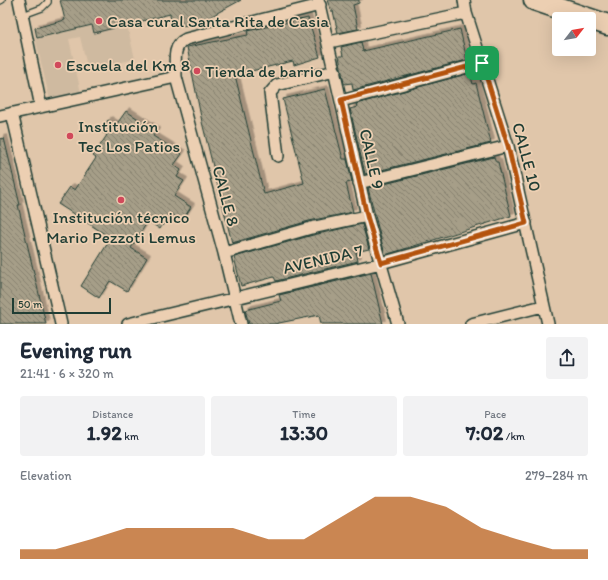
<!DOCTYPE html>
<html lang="en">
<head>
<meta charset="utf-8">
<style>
	:root { --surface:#fff; --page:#f2f2f3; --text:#1f2937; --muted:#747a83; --accent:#b45309 }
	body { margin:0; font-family:Itim,sans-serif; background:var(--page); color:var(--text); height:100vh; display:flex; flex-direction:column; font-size:15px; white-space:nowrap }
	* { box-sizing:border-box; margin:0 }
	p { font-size:13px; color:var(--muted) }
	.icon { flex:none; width:22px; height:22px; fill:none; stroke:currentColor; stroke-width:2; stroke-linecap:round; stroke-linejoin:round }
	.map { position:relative; height:324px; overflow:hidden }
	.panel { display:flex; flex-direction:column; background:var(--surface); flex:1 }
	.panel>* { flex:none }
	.needle { width:26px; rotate:59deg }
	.buttons { position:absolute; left:552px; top:12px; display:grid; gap:8px }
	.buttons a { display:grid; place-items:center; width:44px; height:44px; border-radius:4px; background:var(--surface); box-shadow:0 4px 16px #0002; font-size:20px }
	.scale { position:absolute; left:12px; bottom:10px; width:99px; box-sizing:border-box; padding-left:4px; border:2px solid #1f3d34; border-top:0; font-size:11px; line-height:14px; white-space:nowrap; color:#1f3d34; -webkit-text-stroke:3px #eccfb2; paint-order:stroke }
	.pin { position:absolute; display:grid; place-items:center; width:34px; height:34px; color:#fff; margin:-17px; border-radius:8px; box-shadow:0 2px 6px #0006 }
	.round { display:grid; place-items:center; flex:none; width:42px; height:42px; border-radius:4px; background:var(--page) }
	.overview { display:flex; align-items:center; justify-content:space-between; height:68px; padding:0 20px }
	h1 { font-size:22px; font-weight:700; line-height:30px }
	.figures { display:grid; grid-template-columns:repeat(3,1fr); gap:6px; height:68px; padding:4px 20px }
	.figures div { display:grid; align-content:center; border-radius:4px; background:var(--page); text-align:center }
	.figures b { font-size:20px; font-weight:700 }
	.figures small { font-size:11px; font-weight:400 }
	.figures p { font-size:11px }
	.chart { height:112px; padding:8px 20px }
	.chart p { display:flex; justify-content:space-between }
	.chart svg { width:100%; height:72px; margin-top:4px; fill:var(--accent); opacity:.7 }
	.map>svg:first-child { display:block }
	.built { fill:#cfbaa0 }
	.building { fill:url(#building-back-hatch); stroke:#1f3d34; filter:url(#shadow) }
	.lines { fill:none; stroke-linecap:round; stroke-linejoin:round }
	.lane-casing { stroke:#1f3d34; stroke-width:8 }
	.street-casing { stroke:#1f3d34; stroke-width:14 }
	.highway-casing { stroke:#1f3d34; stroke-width:23 }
	.lane { stroke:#eccfb2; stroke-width:5.5 }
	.street { stroke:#eccfb2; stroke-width:11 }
	.highway { stroke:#eccfb2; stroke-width:20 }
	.route-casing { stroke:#fff; stroke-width:8 }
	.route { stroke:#b45309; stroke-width:5 }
	.poi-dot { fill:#d1495b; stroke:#eccfb2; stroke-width:1.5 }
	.labels { text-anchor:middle; stroke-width:3.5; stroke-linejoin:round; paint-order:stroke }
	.poi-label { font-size:17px; fill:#1f3d34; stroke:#eccfb2; text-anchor:start }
	.street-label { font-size:17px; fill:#1f3d34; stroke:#eccfb2 }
</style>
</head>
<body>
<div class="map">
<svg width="608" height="324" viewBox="0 0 608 324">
	<defs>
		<pattern id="building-back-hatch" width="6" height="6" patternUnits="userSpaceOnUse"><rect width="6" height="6" fill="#a69e88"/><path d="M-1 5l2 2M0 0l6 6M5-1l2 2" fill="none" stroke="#878270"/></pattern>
		<filter id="shadow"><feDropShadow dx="3.5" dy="-3.5" stdDeviation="0" flood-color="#0004"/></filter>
	</defs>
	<rect width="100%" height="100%" fill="#e0c6aa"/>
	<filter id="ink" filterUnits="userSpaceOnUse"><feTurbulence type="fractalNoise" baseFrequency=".025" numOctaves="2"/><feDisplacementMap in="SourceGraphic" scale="8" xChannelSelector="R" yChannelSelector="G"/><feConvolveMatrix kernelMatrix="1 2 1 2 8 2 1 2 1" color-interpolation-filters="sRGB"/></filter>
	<g filter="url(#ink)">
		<path class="built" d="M 91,24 L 93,32 L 127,25 L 135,59 L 88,70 L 80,37 L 69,39 L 81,93 L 50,100 L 35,37 Z"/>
		<path class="building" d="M 60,0 L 241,0 L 195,25 L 171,26 L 170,14 L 94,33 L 92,25 L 37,38 L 35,28 L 65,20 Z
			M 327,0 L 359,0 L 359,3 L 353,5 L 358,29 L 338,33 L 333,11 L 331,11 Z
			M 308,18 L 320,57 L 294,65 L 293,61 L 235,75 L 264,194 L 304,183 L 283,99 L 325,89 L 343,159 L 347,159 L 352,182 L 346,183 L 353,212 L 309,221 L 232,243 L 202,122 L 187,47 L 248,35 L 247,31 Z
			M 460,29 L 467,60 L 353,90 L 352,83 L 344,84 L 339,56 L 343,56 L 341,47 L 361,42 L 363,51 Z
			M 470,73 L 473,84 L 476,83 L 491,143 L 365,174 L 350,109 L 357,107 L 356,104 Z
			M 126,111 L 157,131 L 153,136 L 182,154 L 174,165 L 181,170 L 177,177 L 184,181 L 174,196 L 191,207 L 182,221 L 170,213 L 160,229 L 148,221 L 131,248 L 147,258 L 127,291 L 110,281 L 99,298 L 81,286 L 111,238 L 58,204 L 70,187 L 75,190 L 96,158 L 93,156 L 107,135 L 101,131 L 108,120 L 116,125 Z
			M 4,138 L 20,205 L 18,205 L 46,324 L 0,324 L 0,139 Z
			M 494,157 L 496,162 L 498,162 L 511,216 L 385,255 L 368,188 Z
			M 362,224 L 369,249 L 356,252 L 358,261 L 276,281 L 274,277 L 241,286 L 234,257 L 313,235 Z
			M 371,273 L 383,324 L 321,324 L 319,315 L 274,324 L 249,324 L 245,310 L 281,301 L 279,295 Z"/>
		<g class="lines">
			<defs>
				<path id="lane" d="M 0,1 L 2,0
					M 23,15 L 42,8 L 48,2 L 48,0"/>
				<path id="street" d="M 19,0 L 41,107
					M 318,0 L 367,216 L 398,324
					M 464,0 L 466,13 L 508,146 L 548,324
					M 329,42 L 466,13
					M 341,101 L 482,63
					M 12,113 L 61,324
					M 0,116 L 176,77
					M 278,156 L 270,93 L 277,85 L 335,71
					M 359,183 L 508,146
					M 224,253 L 311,228 L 367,216
					M 128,324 L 381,263 L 526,223
					M 241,324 L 224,253 L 176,77 C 176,63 171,46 186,39 L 320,5
					M 471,324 L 543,306"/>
				<path id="highway" d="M 534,0 L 608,25"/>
			</defs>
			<use href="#lane" class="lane-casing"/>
			<use href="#street" class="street-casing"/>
			<use href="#highway" class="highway-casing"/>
			<use href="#lane" class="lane"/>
			<use href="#street" class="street"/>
			<use href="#highway" class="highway"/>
		</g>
	</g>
	<g class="lines" filter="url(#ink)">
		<defs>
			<path id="route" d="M 482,63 L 508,146 L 526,223 L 381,263 L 367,216 L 341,100 Z"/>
		</defs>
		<use href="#route" class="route-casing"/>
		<use href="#route" class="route"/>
	</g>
	<g class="poi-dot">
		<circle cx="99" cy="21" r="4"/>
		<circle cx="58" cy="65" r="4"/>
		<circle cx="197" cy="71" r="4"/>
		<circle cx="70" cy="136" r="4"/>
		<circle cx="121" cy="200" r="4"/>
	</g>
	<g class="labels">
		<g class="poi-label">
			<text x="107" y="27">Casa cural Santa Rita de Casia</text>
			<text x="66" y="71">Escuela del Km 8</text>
			<text x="205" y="77">Tienda de barrio</text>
			<text x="78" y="132">Institución<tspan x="78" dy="20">Tec Los Patios</tspan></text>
			<text x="121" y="223" text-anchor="middle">Institución técnico<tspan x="121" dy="20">Mario Pezzoti Lemus</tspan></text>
		</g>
		<g class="street-label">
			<text transform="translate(527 157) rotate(75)" y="6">CALLE 10</text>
			<text transform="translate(372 159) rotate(77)" y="6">CALLE 9</text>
			<text transform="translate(226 196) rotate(75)" y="6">CALLE 8</text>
			<text transform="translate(323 259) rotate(-13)" y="6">AVENIDA 7</text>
		</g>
	</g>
</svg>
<div class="buttons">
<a><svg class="needle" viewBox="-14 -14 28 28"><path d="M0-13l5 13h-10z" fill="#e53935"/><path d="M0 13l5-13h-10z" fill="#747a83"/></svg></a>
</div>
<div class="scale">50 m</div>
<div class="pin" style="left:482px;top:63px;background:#1e9e55"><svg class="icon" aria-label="arrive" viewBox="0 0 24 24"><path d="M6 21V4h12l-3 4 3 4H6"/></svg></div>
</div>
<section class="panel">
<div class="overview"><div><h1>Evening run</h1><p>21:41 · 6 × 320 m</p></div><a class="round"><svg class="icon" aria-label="share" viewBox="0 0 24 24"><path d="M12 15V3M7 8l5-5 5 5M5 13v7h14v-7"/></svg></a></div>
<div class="figures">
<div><p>Distance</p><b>1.92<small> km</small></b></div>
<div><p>Time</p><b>13:30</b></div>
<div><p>Pace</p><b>7:02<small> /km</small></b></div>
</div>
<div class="chart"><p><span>Elevation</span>279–284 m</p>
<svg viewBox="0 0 160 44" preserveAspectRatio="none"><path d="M0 44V38L10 38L20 32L30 25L40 25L50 25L60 25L70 32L80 32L90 19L100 6L110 6L120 12L130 25L140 32L150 38L160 38V44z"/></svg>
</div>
</section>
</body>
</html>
